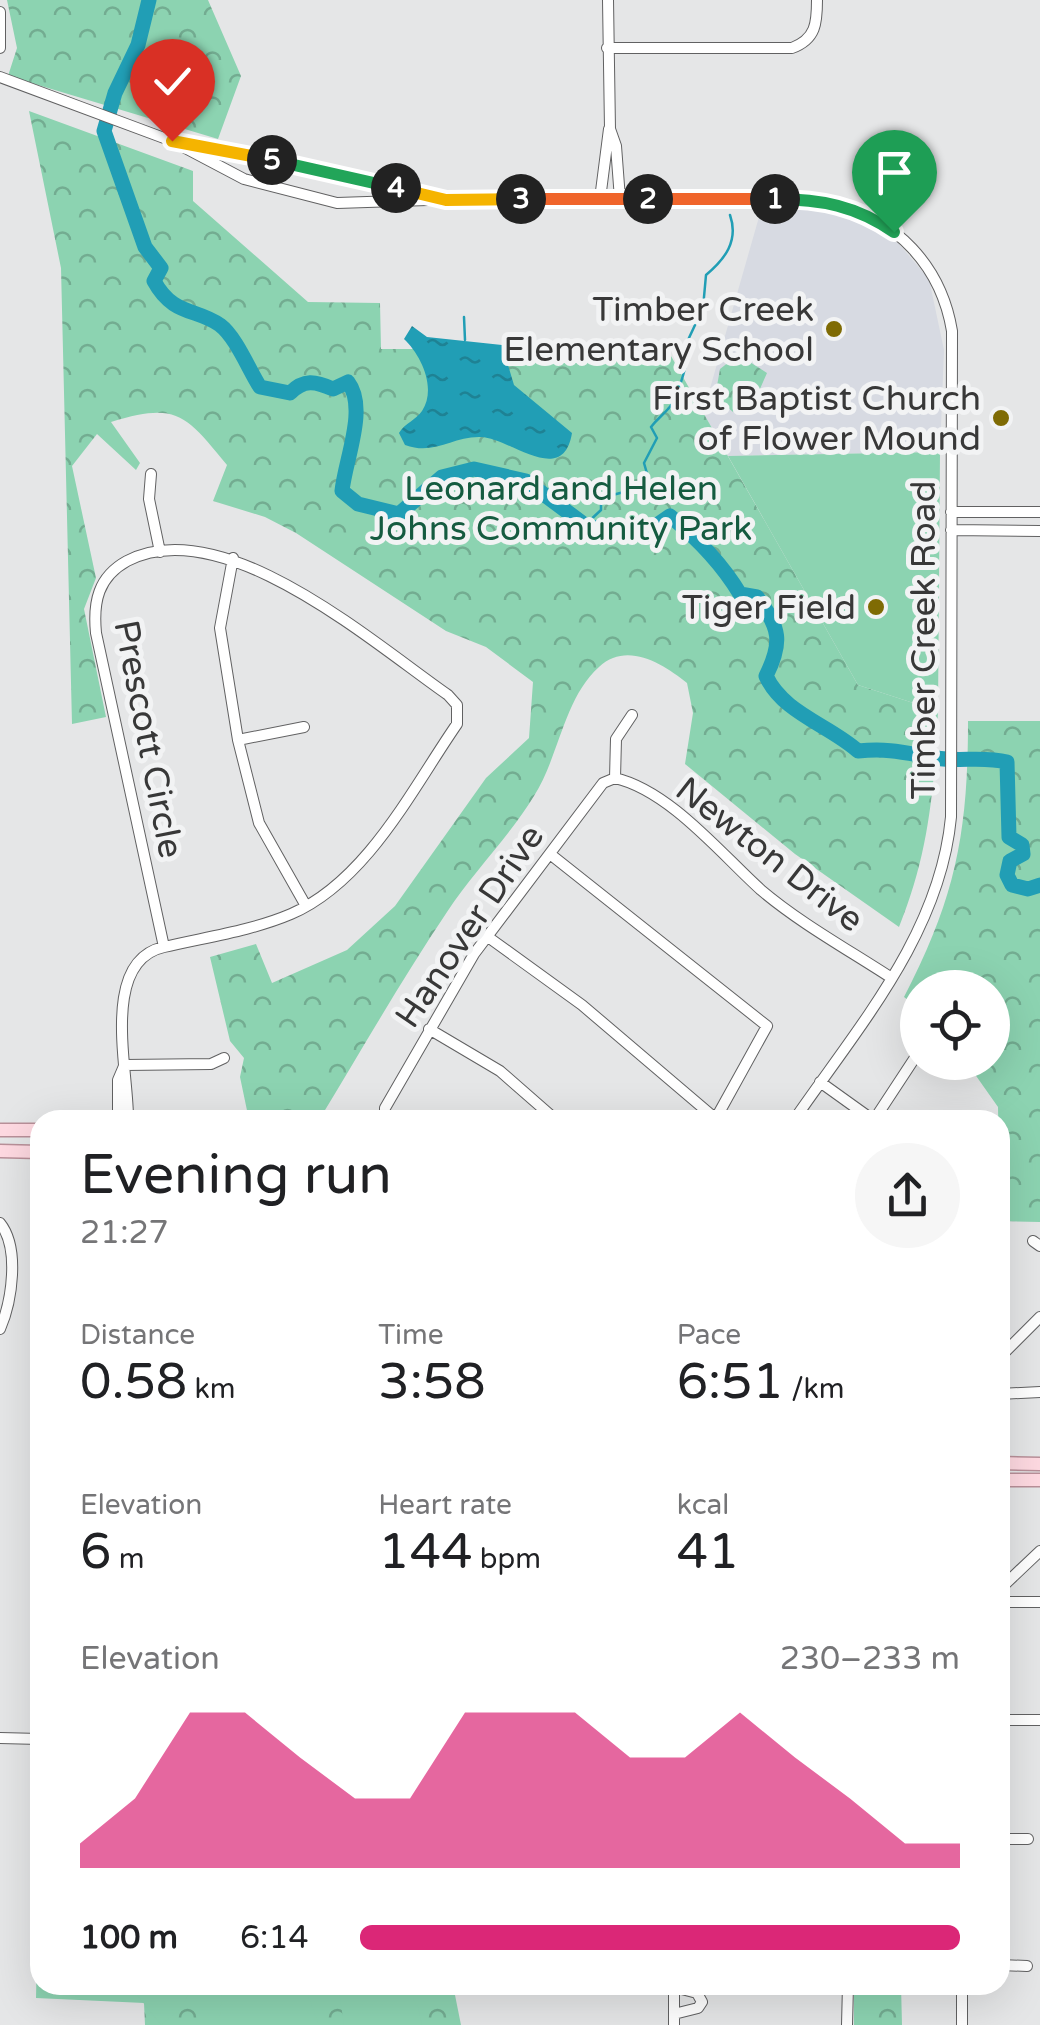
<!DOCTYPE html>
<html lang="en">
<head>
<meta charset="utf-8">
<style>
	:root { --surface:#fff; --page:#f6f6f6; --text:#202124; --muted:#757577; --accent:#db2777 }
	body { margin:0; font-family:"Varela Round",sans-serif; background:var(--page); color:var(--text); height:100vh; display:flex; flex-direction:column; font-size:38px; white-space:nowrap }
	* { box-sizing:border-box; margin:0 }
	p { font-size:32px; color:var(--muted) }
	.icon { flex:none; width:55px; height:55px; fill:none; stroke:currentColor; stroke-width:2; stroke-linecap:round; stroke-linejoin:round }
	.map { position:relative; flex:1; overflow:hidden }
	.details { position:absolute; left:30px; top:1110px; width:980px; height:885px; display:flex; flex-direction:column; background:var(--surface); border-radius:30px; box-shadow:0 10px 40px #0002 }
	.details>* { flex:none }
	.fabs { position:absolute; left:900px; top:970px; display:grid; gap:20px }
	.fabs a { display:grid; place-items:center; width:110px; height:110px; border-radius:50%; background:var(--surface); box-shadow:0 10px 40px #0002; font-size:50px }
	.pin { position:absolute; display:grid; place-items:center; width:85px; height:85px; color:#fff; margin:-102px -42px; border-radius:50% 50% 50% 0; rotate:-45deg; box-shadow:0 0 10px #0007 }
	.pin .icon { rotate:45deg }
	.km { position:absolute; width:50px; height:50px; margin:-25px; border-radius:50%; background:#222; color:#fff; font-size:28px; line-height:50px; text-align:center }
	.round { display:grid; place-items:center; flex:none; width:105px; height:105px; border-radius:52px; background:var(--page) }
	.overview { display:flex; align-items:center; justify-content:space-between; height:170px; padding:0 50px }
	h1 { font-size:55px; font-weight:600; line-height:75px }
	.metrics { display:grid; grid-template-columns:repeat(3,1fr); gap:15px; height:170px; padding:10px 50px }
	.metrics div { display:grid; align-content:center }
	.metrics b { font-size:50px; font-weight:600 }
	.metrics small { font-size:28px; font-weight:400 }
	.metrics p { font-size:28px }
	.chart { height:280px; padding:20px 50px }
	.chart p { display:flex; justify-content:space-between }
	.chart svg { width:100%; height:180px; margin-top:10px; fill:var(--accent); opacity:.7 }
	ul { padding:0 50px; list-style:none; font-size:32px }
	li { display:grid; grid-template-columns:160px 120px 1fr; align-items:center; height:75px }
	li i { height:25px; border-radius:12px; background:var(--accent) }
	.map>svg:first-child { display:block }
	.built { fill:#d7dae2 }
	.forest { fill:url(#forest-crowns) }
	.pitch { fill:#8cd3b1 }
	.water { fill:url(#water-ripples) }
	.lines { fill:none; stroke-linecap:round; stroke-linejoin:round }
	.stream { stroke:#219eb5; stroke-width:2.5 }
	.river { stroke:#219eb5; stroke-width:15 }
	.minor-casing { stroke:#616162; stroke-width:12 }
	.major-casing { stroke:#b99099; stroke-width:15 }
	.minor { stroke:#fff; stroke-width:10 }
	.major { stroke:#fed9e1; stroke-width:12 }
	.split-1-casing { stroke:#fff; stroke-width:20 }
	.split-2-casing { stroke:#fff; stroke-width:20 }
	.split-3-casing { stroke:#fff; stroke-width:20 }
	.split-4-casing { stroke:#fff; stroke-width:20 }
	.split-5-casing { stroke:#fff; stroke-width:20 }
	.split-6-casing { stroke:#fff; stroke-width:20 }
	.split-1 { stroke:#22a559; stroke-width:12 }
	.split-2 { stroke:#f0652b; stroke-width:12 }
	.split-3 { stroke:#f0652b; stroke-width:12 }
	.split-4 { stroke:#f5b400; stroke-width:12 }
	.split-5 { stroke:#22a559; stroke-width:12 }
	.split-6 { stroke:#f5b400; stroke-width:12 }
	.poi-dot { fill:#7f6b04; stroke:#f2f3f4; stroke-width:4 }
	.labels { text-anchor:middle; stroke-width:10; stroke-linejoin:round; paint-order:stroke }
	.poi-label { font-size:35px; fill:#383838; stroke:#f2f3f4; text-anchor:end }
	.park-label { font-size:35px; fill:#155b40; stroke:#f2f3f4 }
	.street-label { font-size:35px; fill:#383838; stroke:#f2f3f4 }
</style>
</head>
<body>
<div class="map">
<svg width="1040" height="2025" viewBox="0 0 1040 2025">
	<defs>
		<pattern id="forest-crowns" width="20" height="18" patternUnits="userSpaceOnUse" patternTransform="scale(2.5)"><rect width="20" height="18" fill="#8cd3b1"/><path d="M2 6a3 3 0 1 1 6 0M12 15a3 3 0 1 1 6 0" fill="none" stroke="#73ac91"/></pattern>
		<pattern id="water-ripples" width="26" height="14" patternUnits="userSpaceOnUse" patternTransform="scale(2.5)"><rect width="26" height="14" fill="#219eb5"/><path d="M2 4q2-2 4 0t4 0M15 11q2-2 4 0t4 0" fill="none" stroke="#1e8294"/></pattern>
	</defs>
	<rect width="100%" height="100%" fill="#e5e6e7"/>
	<path class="built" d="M 761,210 L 821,210 L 865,222 L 899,244 L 929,279 L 944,350 L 940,452 L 728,456 L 703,413 Z"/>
	<path class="forest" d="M 7,0 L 208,0 L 241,76 L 218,139 L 8,76 L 17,48 Z
		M 29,111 L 193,171 L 193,201 L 308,302 L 380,303 L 381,349 L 667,349 L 858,685 L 938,711 C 934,790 929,853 899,927 L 795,854 L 685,764 L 693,713 L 687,683 C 663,664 627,641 599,667 C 564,698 559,757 534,796 C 509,837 473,872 447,912 C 402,979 361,1051 319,1120 L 249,1120 L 240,1077 L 244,1058 L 230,1041 L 210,957 L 256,944 L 272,983 L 347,950 L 395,906 L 486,778 L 529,738 L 533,682 L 486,647 L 446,631 L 296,533 L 265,517 L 213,501 L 227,465 C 185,414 177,402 111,422 L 140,463 L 136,470 L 97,434 L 72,466 L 96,578 L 84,609 L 106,717 L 72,724 L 61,268 Z
		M 734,358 L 745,359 L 767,373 L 756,398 L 743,392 L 733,412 L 715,397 L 720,369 Z
		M 968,721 L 1040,721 L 1040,1222 L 1000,1221 L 998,1107 L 967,1063 L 992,1062 L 992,988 L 918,988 L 917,1007 L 904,997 C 956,897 968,832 968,721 Z
		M 40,1800 L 40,1985 L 453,1985 L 461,2025 L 145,2025 L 144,2003 L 36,1998 Z
		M 854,1985 L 901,1985 L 902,2025 L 854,2025 Z"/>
	<path class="pitch" d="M 940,452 L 938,711 L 858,685 L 728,456 Z
		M 129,1985 L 194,1985 L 180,2009 L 161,2025 Z
		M 223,1985 L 304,1985 L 319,2025 L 219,2025 Z
		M 338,1985 L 405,1985 L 418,2007 L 422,2025 L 344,2025 Z"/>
	<path class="water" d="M 412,326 L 427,337 L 502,345 L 514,385 L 572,433 C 563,488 510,438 481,437 C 452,436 435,456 405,445 L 399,433 C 405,423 416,420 422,411 C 437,388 421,355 404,339 Z"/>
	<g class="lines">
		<path class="stream" d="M 464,317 L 465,340
			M 585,525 L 601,510 L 601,498 L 624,492 L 648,477 L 644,463 L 657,438 L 651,427 C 657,419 662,416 668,409 C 677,400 692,353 688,340 L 703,308 L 706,275 C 725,259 739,241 730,215"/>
		<path class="river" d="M 149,0 L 138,45 L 115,93 L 104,131 L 145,247 L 161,268 L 154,281 C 173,316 196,308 220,325 C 236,337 249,370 260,387 L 290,393 C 304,379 315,381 333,389 L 348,382 C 368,408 345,460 342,491 L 358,504 L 399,514 L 442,477 L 474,469 L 526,481 L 585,525 L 624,535 L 644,534 L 670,516 C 698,539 722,564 740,594 L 757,597 C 780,628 783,642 766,676 C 783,713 829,725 858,751 C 891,748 905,753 936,758 C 960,762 983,756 1007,762 L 1009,837 L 1022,845 L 1023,854 L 1010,861 L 1007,875 L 1012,885 L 1028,889 L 1040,885"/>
		<defs>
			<path id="minor" d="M 608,0 L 610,129 L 616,146 L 620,199
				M 0,12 L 0,48
				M 607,48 L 792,48 C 816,39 817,23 817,0
				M 0,77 L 172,141 L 441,199
				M 172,141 L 244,179 L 337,203 L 458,199 L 832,202 C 896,219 941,265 952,331 L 951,817 C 940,934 858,1027 794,1120
				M 600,199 L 609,129
				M 151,474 L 149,499 L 160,552
				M 951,512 L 1040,512
				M 951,530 L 1040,531
				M 233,558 L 220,628 L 238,740 L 259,823 L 306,906
				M 238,740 L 304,727
				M 615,778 C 670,791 721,854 761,890 C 800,923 847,949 890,977
				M 615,778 L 616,739 L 632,715
				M 550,854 L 767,1026 L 715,1120
				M 488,937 L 582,1005 L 716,1119
				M 429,1029 L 500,1071 L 556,1120
				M 125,1065 L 211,1064 L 224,1058
				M 820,1082 L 873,1120
				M 118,1120 L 118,1080 L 124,1066
				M 128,1120 C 129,1073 99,961 164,947 C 206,937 251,931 291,914 C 367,881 412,789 457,724 L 457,705 L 448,695 C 373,643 223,511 127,561 C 98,577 93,602 96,633 L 164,947
				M 385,1120 L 385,1108 L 474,954 L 603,783 L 615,778
				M 874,1120 L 918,1053
				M 0,1223 C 20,1248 12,1301 0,1329
				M 1033,1241 L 1040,1246
				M 1000,1357 L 1040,1317
				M 1000,1394 L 1040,1392
				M 1000,1589 L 1040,1551
				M 1000,1602 L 1040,1602
				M 1000,1720 L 1040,1720
				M 0,1738 L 40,1739
				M 1000,1839 L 1028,1839
				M 1000,1965 L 1027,1966
				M 551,1985 L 557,1985
				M 674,1985 L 674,2025
				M 962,1985 L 962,2025
				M 674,1987 L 697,1993 L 702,2002 L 698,2008 L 674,2014
				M 847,2025 L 848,1985"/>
			<path id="major" d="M 0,1130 L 40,1130
				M 0,1151 L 40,1152
				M 1000,1463 L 1040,1464
				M 1000,1480 L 1040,1480"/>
		</defs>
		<use href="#minor" class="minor-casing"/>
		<use href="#major" class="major-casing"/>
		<use href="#minor" class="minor"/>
		<use href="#major" class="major"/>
	</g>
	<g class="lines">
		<defs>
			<path id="split-1" d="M 775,199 C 821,199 856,206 894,232"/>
			<path id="split-2" d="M 648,199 L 775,199"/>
			<path id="split-3" d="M 521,199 L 648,199"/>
			<path id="split-4" d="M 396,188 L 446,200 L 521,199"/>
			<path id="split-5" d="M 272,160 L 396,188"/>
			<path id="split-6" d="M 172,141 L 272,160"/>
		</defs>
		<use href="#split-1" class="split-1-casing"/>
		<use href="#split-2" class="split-2-casing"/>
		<use href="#split-3" class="split-3-casing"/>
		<use href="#split-4" class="split-4-casing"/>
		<use href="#split-5" class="split-5-casing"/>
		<use href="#split-6" class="split-6-casing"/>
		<use href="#split-1" class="split-1"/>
		<use href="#split-2" class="split-2"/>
		<use href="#split-3" class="split-3"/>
		<use href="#split-4" class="split-4"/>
		<use href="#split-5" class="split-5"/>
		<use href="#split-6" class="split-6"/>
	</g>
	<g class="poi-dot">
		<circle cx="834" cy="329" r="10"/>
		<circle cx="1001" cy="418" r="10"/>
		<circle cx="876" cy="607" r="10"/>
	</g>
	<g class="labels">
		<g class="poi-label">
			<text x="814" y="321">Timber Creek<tspan x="814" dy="40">Elementary School</tspan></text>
			<text x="981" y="410">First Baptist Church<tspan x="981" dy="40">of Flower Mound</tspan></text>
			<text x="856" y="619">Tiger Field</text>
		</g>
		<g class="park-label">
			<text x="561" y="500">Leonard and Helen<tspan x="561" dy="40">Johns Community Park</tspan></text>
		</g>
		<g class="street-label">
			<text transform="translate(923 640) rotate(-90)" y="12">Timber Creek Road</text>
			<text transform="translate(149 739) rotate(79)" y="12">Prescott Circle</text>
			<text transform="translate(770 854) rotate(38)" y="12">Newton Drive</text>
			<text transform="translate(469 926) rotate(-56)" y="12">Hanover Drive</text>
		</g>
	</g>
</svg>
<div class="fabs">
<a><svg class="icon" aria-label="locate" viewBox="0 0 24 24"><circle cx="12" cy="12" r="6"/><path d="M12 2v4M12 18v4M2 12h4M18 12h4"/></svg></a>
</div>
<div class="pin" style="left:894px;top:232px;background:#1e9e55"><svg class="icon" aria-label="arrive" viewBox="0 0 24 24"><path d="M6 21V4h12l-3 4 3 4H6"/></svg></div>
<div class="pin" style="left:172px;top:141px;background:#d93025"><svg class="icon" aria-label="check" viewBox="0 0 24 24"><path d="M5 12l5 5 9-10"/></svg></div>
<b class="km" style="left:775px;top:199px">1</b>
<b class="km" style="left:648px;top:199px">2</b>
<b class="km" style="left:521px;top:199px">3</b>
<b class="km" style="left:396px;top:188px">4</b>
<b class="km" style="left:272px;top:160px">5</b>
<section class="details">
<div class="overview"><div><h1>Evening run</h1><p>21:27</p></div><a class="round"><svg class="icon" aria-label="share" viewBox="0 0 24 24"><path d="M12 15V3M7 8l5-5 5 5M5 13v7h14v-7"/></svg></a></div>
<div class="metrics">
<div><p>Distance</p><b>0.58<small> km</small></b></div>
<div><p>Time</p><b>3:58</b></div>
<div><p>Pace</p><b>6:51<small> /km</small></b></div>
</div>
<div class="metrics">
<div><p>Elevation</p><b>6<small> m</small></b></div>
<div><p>Heart rate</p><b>144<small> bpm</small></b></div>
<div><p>kcal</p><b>41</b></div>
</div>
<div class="chart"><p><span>Elevation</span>230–233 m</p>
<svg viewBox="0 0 160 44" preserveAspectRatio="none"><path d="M0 44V38L10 27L20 6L30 6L40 17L50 27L60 27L70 6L80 6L90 6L100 17L110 17L120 6L130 17L140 27L150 38L160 38V44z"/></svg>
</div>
<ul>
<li><b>100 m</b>6:14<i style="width:100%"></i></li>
</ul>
</section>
</div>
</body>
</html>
